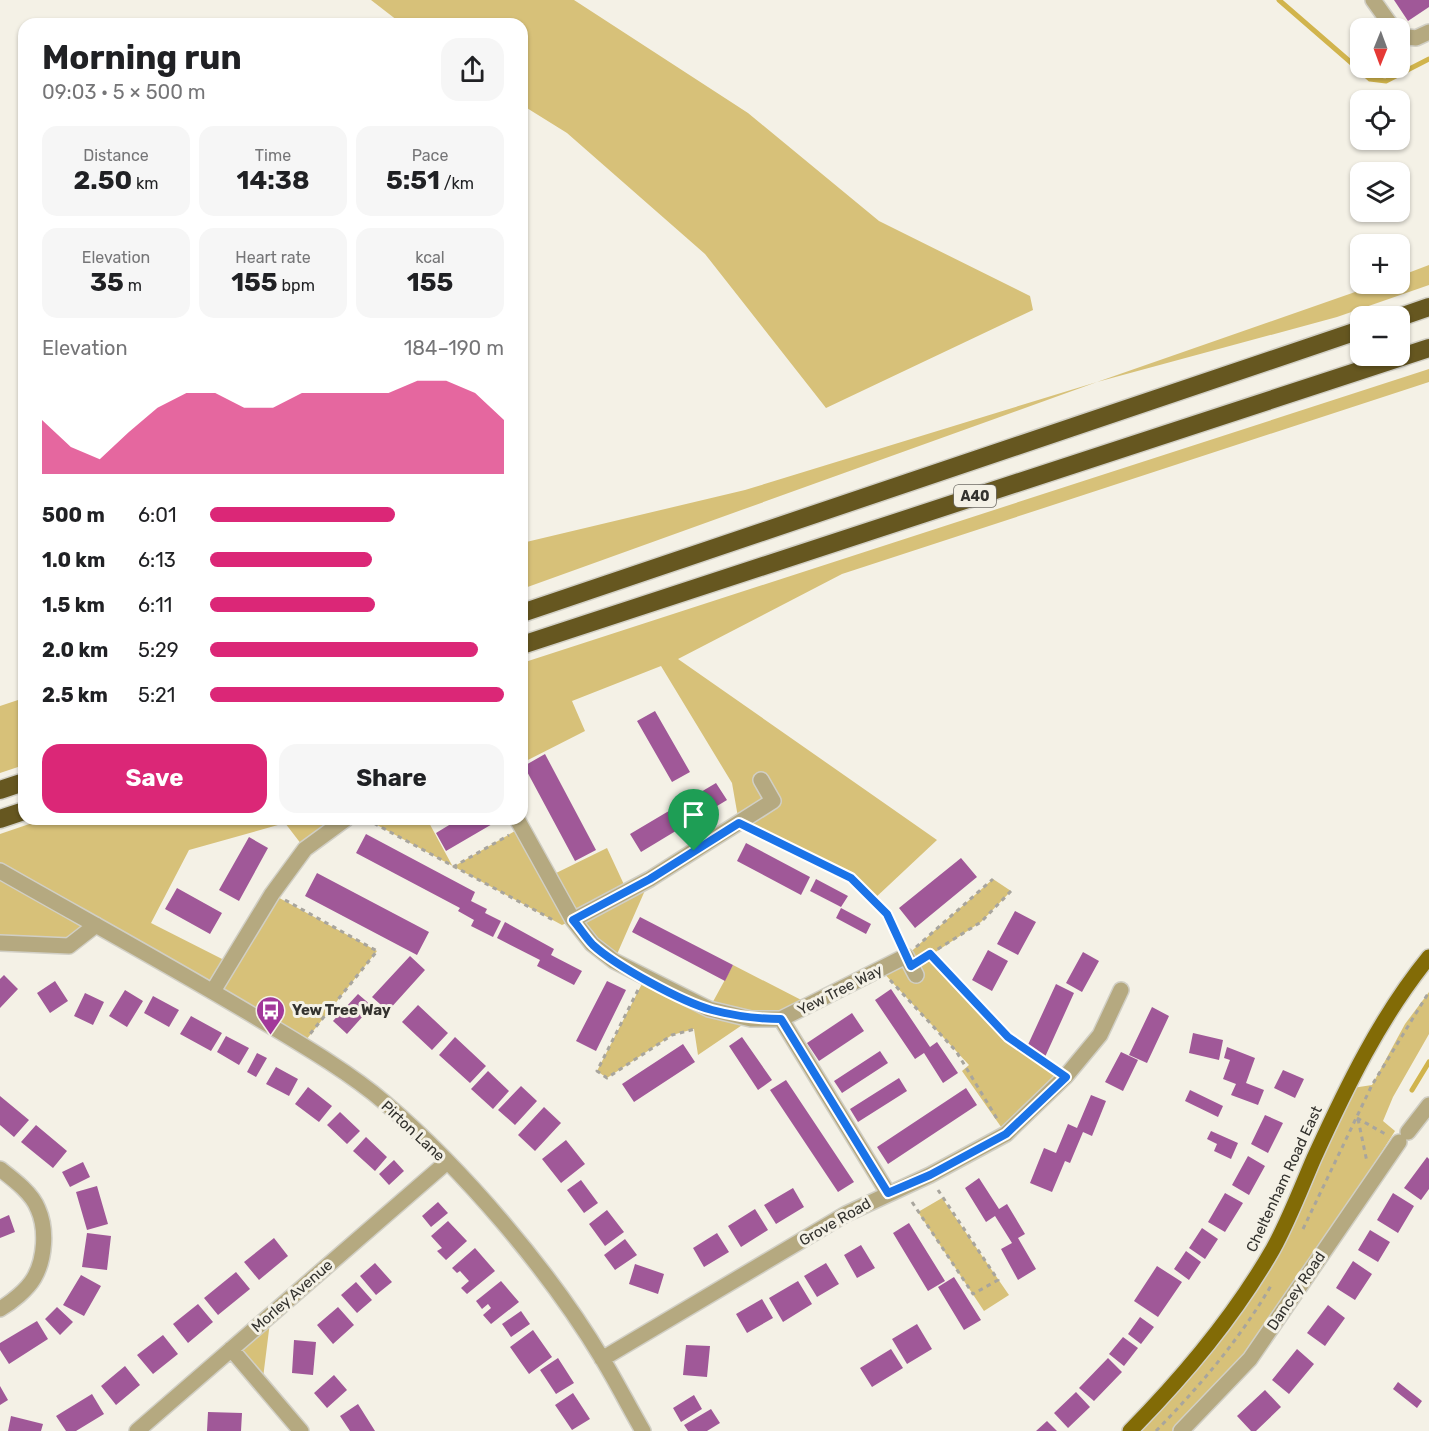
<!DOCTYPE html>
<html lang="en">
<head>
<meta charset="utf-8">
<style>
	:root { --surface:#fff; --page:#f6f6f6; --text:#202124; --muted:#757577; --accent:#db2777 }
	body { margin:0; font-family:Rubik,sans-serif; background:var(--page); color:var(--text); height:100vh; display:flex; flex-direction:column; font-size:22px; white-space:nowrap }
	* { box-sizing:border-box; margin:0 }
	p { font-size:20px; color:var(--muted) }
	.icon { flex:none; width:33px; height:33px; fill:none; stroke:currentColor; stroke-width:2; stroke-linecap:round; stroke-linejoin:round }
	.map { position:relative; flex:1; overflow:hidden }
	.sheet { position:absolute; left:18px; top:18px; width:510px; height:807px; display:flex; flex-direction:column; background:var(--surface); border-radius:18px; box-shadow:0 2px 4px #0004 }
	.sheet>* { flex:none }
	.needle { width:39px; rotate:181deg }
	.controls { position:absolute; left:1350px; top:18px; display:grid; gap:12px }
	.controls a { display:grid; place-items:center; width:60px; height:60px; border-radius:12px; background:var(--surface); box-shadow:0 2px 4px #0004; font-size:30px }
	.pin { position:absolute; display:grid; place-items:center; width:51px; height:51px; color:#fff; margin:-62px -26px; border-radius:50% 50% 50% 0; rotate:-45deg; box-shadow:0 0 6px #0007 }
	.pin .icon { rotate:45deg }
	.round { display:grid; place-items:center; flex:none; width:63px; height:63px; border-radius:18px; background:var(--page) }
	.head { display:flex; align-items:center; justify-content:space-between; height:102px; padding:0 24px }
	h1 { font-size:33px; font-weight:700; line-height:45px }
	.metrics { display:grid; grid-template-columns:repeat(3,1fr); gap:9px; height:102px; padding:6px 24px }
	.metrics div { display:grid; align-content:center; border-radius:15px; background:var(--page); text-align:center }
	.metrics b { font-size:26px; font-weight:700 }
	.metrics small { font-size:16px; font-weight:400 }
	.metrics p { font-size:16px }
	.chart { height:168px; padding:12px 24px }
	.chart p { display:flex; justify-content:space-between }
	.chart svg { width:100%; height:108px; margin-top:6px; fill:var(--accent); opacity:.7 }
	.primary-button { display:flex; gap:12px; margin-top:auto; padding:12px 24px }
	.primary-button a { flex:1; height:69px; border-radius:18px; background:var(--accent); color:#fff; font-size:24px; font-weight:700; line-height:69px; text-align:center }
	.primary-button a+a { background:var(--page); color:var(--text) }
	ul { padding:0 24px; list-style:none; font-size:20px }
	li { display:grid; grid-template-columns:96px 72px 1fr; align-items:center; height:45px }
	li i { height:15px; border-radius:8px; background:var(--accent) }
	.map>svg:first-child { display:block }
	.green { fill:#d7c179 }
	.lines { fill:none; stroke-linecap:round; stroke-linejoin:round }
	.stream { stroke:#d1b44c; stroke-width:5 }
	.building { fill:#a05898 }
	.minor-casing { stroke:#d1cfc5; stroke-width:18 }
	.major-casing { stroke:#d1cfc5; stroke-width:18 }
	.highway-casing { stroke:#d1cfc5; stroke-width:21 }
	.path { stroke:#a8a59d; stroke-width:3; stroke-dasharray:4.5 4.5; stroke-linecap:butt }
	.minor { stroke:#b5a980; stroke-width:15 }
	.major { stroke:#826b06; stroke-width:15 }
	.highway { stroke:#665720; stroke-width:18 }
	.route-casing { stroke:#fff; stroke-width:12 }
	.route { stroke:#1a73e8; stroke-width:8 }
	.labels { text-anchor:middle; stroke-width:6; stroke-linejoin:round; paint-order:stroke }
	.shield { fill:#f4f1e6; stroke:#6d6b65; stroke-width:1.5 }
	.shield-label { font-size:14px; font-weight:bold; fill:#33322e }
	.street-label { font-size:15px; fill:#33322e; stroke:#f4f1e6 }
	.poi-label { font-size:15px; font-weight:bold; fill:#33322e; stroke:#f4f1e6; text-anchor:start }
</style>
</head>
<body>
<div class="map">
<svg width="1429" height="1431" viewBox="0 0 1429 1431">
	<rect width="100%" height="100%" fill="#f4f1e6"/>
	<path class="green" d="M 371,0 L 574,0 L 748,113 L 879,221 L 1030,296 L 1033,310 L 826,408 L 705,254 L 567,133 L 522,105 L 522,24 L 402,24 Z
		M 1429,265 L 1429,285 L 1337,317 L 1097,382 L 522,589 L 522,543 L 745,490 L 1097,382 L 1378,284 L 1400,284 L 1400,276 Z
		M 1429,369 L 1429,382 L 842,574 L 678,659 L 937,840 L 873,900 L 851,878 L 739,823 L 732,783 L 661,666 L 572,701 L 585,731 L 522,763 L 522,663 Z
		M 24,698 L 24,765 L 0,773 L 0,706 Z
		M 44,819 L 346,819 L 305,849 L 285,823 L 189,850 L 151,923 L 230,963 L 272,894 L 377,951 L 302,1045 L 96,925 L 69,946 L 0,943 L 0,834 Z
		M 366,819 L 427,819 L 453,867 L 522,827 L 550,876 L 607,848 L 627,891 L 650,879 L 614,961 L 573,920 L 562,925 Z
		M 993,879 L 1011,891 L 981,922 L 931,955 L 1008,1037 L 1066,1076 L 1006,1134 L 962,1071 L 969,1065 L 880,969 L 906,956 Z
		M 733,965 L 811,1005 L 751,1019 L 698,1055 L 694,1029 L 672,1035 L 607,1078 L 597,1071 L 645,978 L 709,1009 Z
		M 1429,992 L 1429,1034 L 1393,1097 L 1383,1121 L 1395,1131 L 1250,1359 L 1181,1431 L 1130,1431 L 1273,1248 L 1346,1089 L 1372,1085 L 1405,1024 Z
		M 942,1198 L 1009,1295 L 984,1311 L 918,1212 Z
		M 271,1314 L 262,1386 L 231,1349 Z"/>
	<g class="lines">
		<path class="stream" d="M 1279,0 L 1370,79 L 1386,81 L 1429,59
			M 1412,1090 L 1429,1062"/>
	</g>
	<path class="building" d="M 1394,0 L 1429,0 L 1429,7 L 1408,21 Z
		M 655,711 L 690,772 L 672,782 L 637,721 Z
		M 545,754 L 596,850 L 575,861 L 524,766 Z
		M 716,783 L 727,800 L 641,852 L 630,834 Z
		M 459,819 L 492,819 L 494,823 L 446,851 L 436,833 Z
		M 366,834 L 475,892 L 471,901 L 487,909 L 485,913 L 501,921 L 493,937 L 471,926 L 474,920 L 458,911 L 460,908 L 356,853 Z
		M 249,837 L 268,848 L 239,901 L 219,890 Z
		M 746,843 L 810,877 L 801,895 L 737,861 Z
		M 961,858 L 977,877 L 915,928 L 899,908 Z
		M 317,873 L 429,932 L 417,955 L 305,896 Z
		M 816,879 L 848,896 L 841,907 L 810,891 Z
		M 177,888 L 222,913 L 210,934 L 165,909 Z
		M 841,908 L 871,924 L 866,934 L 836,918 Z
		M 1015,911 L 1036,922 L 1018,955 L 997,944 Z
		M 640,917 L 733,965 L 725,981 L 632,932 Z
		M 505,922 L 554,949 L 551,955 L 582,971 L 574,985 L 537,966 L 540,960 L 497,938 Z
		M 988,950 L 1008,961 L 992,991 L 972,980 Z
		M 1083,952 L 1099,961 L 1082,992 L 1066,983 Z
		M 410,956 L 425,970 L 388,1011 L 372,997 Z
		M 4,975 L 18,989 L 0,1008 L 0,979 Z
		M 55,981 L 68,1001 L 50,1013 L 37,993 Z
		M 607,981 L 626,990 L 596,1051 L 576,1041 Z
		M 1056,984 L 1074,993 L 1045,1057 L 1026,1049 Z
		M 891,989 L 930,1047 L 937,1042 L 958,1073 L 943,1083 L 924,1053 L 915,1059 L 875,1000 Z
		M 125,990 L 143,1001 L 127,1027 L 109,1016 Z
		M 85,993 L 104,1002 L 93,1025 L 74,1016 Z
		M 358,994 L 372,1006 L 347,1034 L 333,1021 Z
		M 153,996 L 179,1010 L 169,1027 L 144,1013 Z
		M 418,1005 L 448,1033 L 432,1050 L 402,1022 Z
		M 1152,1007 L 1169,1016 L 1147,1063 L 1129,1055 Z
		M 852,1013 L 864,1031 L 819,1061 L 807,1043 Z
		M 191,1016 L 222,1033 L 211,1051 L 180,1034 Z
		M 1193,1033 L 1223,1040 L 1219,1060 L 1189,1053 Z
		M 226,1036 L 249,1048 L 239,1065 L 217,1052 Z
		M 455,1037 L 486,1066 L 470,1083 L 439,1055 Z
		M 742,1037 L 772,1080 L 758,1090 L 729,1046 Z
		M 683,1044 L 695,1062 L 634,1102 L 622,1084 Z
		M 1227,1047 L 1255,1058 L 1246,1083 L 1264,1090 L 1258,1105 L 1231,1095 L 1236,1084 L 1223,1079 L 1230,1060 L 1224,1058 Z
		M 880,1051 L 888,1063 L 842,1093 L 834,1081 Z
		M 1121,1052 L 1138,1060 L 1123,1091 L 1105,1082 Z
		M 257,1053 L 267,1058 L 256,1077 L 247,1072 Z
		M 276,1067 L 298,1079 L 289,1096 L 266,1084 Z
		M 1283,1070 L 1304,1079 L 1295,1098 L 1274,1088 Z
		M 488,1071 L 509,1091 L 493,1109 L 471,1089 Z
		M 899,1078 L 907,1091 L 858,1122 L 850,1109 Z
		M 786,1080 L 854,1182 L 838,1192 L 770,1090 Z
		M 521,1086 L 537,1101 L 515,1125 L 498,1110 Z
		M 308,1087 L 332,1106 L 319,1122 L 295,1104 Z
		M 966,1088 L 977,1105 L 888,1164 L 877,1147 Z
		M 1190,1090 L 1223,1106 L 1218,1117 L 1185,1101 Z
		M 1091,1095 L 1106,1101 L 1092,1136 L 1083,1132 L 1070,1163 L 1065,1161 L 1052,1192 L 1030,1183 L 1044,1148 L 1056,1153 L 1068,1124 L 1077,1128 Z
		M 0,1096 L 29,1120 L 14,1137 L 0,1125 Z
		M 544,1107 L 561,1123 L 535,1151 L 518,1135 Z
		M 340,1112 L 360,1131 L 347,1144 L 327,1125 Z
		M 1265,1115 L 1283,1123 L 1268,1153 L 1251,1144 Z
		M 36,1125 L 67,1151 L 53,1168 L 21,1142 Z
		M 1211,1131 L 1238,1143 L 1231,1159 L 1214,1151 L 1217,1144 L 1207,1139 Z
		M 366,1137 L 387,1157 L 375,1171 L 353,1151 Z
		M 566,1140 L 585,1164 L 561,1183 L 542,1159 Z
		M 1248,1156 L 1265,1166 L 1249,1195 L 1232,1185 Z
		M 1427,1157 L 1429,1159 L 1429,1189 L 1421,1200 L 1404,1188 Z
		M 394,1160 L 404,1171 L 389,1185 L 379,1174 Z
		M 83,1162 L 90,1177 L 70,1187 L 62,1172 Z
		M 979,1178 L 999,1209 L 1007,1204 L 1025,1234 L 1018,1238 L 1036,1269 L 1018,1280 L 1001,1249 L 1012,1243 L 995,1216 L 986,1222 L 965,1188 Z
		M 581,1180 L 598,1203 L 584,1213 L 567,1190 Z
		M 97,1186 L 108,1224 L 87,1230 L 76,1192 Z
		M 793,1188 L 804,1207 L 776,1224 L 764,1205 Z
		M 1225,1193 L 1243,1203 L 1225,1232 L 1208,1222 Z
		M 1393,1193 L 1414,1206 L 1398,1233 L 1377,1220 Z
		M 438,1202 L 448,1213 L 431,1227 L 422,1216 Z
		M 755,1209 L 768,1230 L 741,1247 L 728,1226 Z
		M 607,1210 L 624,1232 L 605,1246 L 589,1224 Z
		M 9,1215 L 15,1232 L 0,1238 L 0,1219 Z
		M 448,1221 L 467,1241 L 446,1260 L 437,1251 L 442,1248 L 431,1236 Z
		M 909,1223 L 945,1281 L 928,1291 L 893,1233 Z
		M 1202,1228 L 1218,1239 L 1205,1259 L 1189,1248 Z
		M 1370,1230 L 1390,1242 L 1378,1262 L 1358,1250 Z
		M 87,1233 L 111,1236 L 107,1270 L 82,1267 Z
		M 717,1233 L 729,1252 L 704,1267 L 693,1248 Z
		M 274,1238 L 288,1256 L 259,1280 L 244,1262 Z
		M 625,1239 L 637,1255 L 615,1270 L 604,1255 Z
		M 861,1245 L 875,1268 L 857,1278 L 844,1255 Z
		M 475,1248 L 495,1271 L 467,1294 L 461,1288 L 469,1281 L 460,1271 L 457,1273 L 452,1268 Z
		M 1186,1251 L 1201,1262 L 1189,1280 L 1174,1269 Z
		M 1353,1261 L 1372,1274 L 1355,1300 L 1336,1288 Z
		M 375,1263 L 392,1282 L 376,1295 L 360,1276 Z
		M 826,1263 L 839,1284 L 817,1297 L 804,1276 Z
		M 635,1264 L 664,1274 L 658,1294 L 629,1284 Z
		M 1157,1266 L 1182,1282 L 1158,1317 L 1134,1301 Z
		M 236,1272 L 250,1289 L 218,1315 L 204,1298 Z
		M 81,1275 L 101,1286 L 84,1316 L 63,1305 Z
		M 954,1277 L 981,1320 L 964,1330 L 938,1287 Z
		M 501,1281 L 519,1302 L 491,1324 L 483,1315 L 491,1308 L 488,1304 L 482,1309 L 476,1301 Z
		M 798,1281 L 812,1304 L 783,1322 L 769,1298 Z
		M 356,1282 L 372,1300 L 357,1313 L 341,1295 Z
		M 762,1299 L 773,1318 L 747,1333 L 736,1314 Z
		M 198,1304 L 213,1322 L 188,1343 L 173,1324 Z
		M 1328,1305 L 1345,1318 L 1325,1346 L 1307,1333 Z
		M 57,1307 L 73,1322 L 60,1335 L 45,1319 Z
		M 338,1307 L 354,1325 L 333,1344 L 317,1325 Z
		M 521,1311 L 530,1324 L 511,1337 L 502,1324 Z
		M 1140,1317 L 1154,1327 L 1141,1344 L 1128,1334 Z
		M 37,1321 L 48,1339 L 9,1364 L 0,1350 L 0,1343 Z
		M 917,1324 L 932,1349 L 907,1364 L 892,1339 Z
		M 533,1330 L 552,1357 L 529,1374 L 510,1347 Z
		M 163,1335 L 178,1354 L 153,1374 L 137,1355 Z
		M 1123,1337 L 1138,1348 L 1124,1366 L 1109,1354 Z
		M 294,1340 L 316,1342 L 313,1375 L 292,1373 Z
		M 686,1345 L 710,1346 L 707,1377 L 683,1375 Z
		M 891,1349 L 903,1368 L 872,1387 L 860,1368 Z
		M 1297,1349 L 1314,1364 L 1289,1394 L 1272,1380 Z
		M 558,1358 L 574,1383 L 556,1394 L 540,1370 Z
		M 1108,1358 L 1122,1372 L 1094,1401 L 1079,1388 Z
		M 125,1366 L 140,1385 L 116,1405 L 101,1386 Z
		M 334,1375 L 347,1390 L 327,1408 L 314,1393 Z
		M 1398,1382 L 1422,1401 L 1417,1408 L 1393,1389 Z
		M 0,1386 L 8,1400 L 0,1405 Z
		M 1265,1390 L 1281,1407 L 1256,1431 L 1251,1431 L 1237,1416 Z
		M 1076,1392 L 1090,1407 L 1068,1428 L 1054,1413 Z
		M 573,1393 L 590,1419 L 572,1430 L 555,1405 Z
		M 92,1394 L 104,1414 L 76,1431 L 66,1431 L 56,1416 Z
		M 694,1395 L 702,1409 L 681,1422 L 673,1408 Z
		M 358,1404 L 375,1431 L 350,1431 L 340,1416 Z
		M 711,1409 L 720,1423 L 707,1431 L 688,1431 L 684,1425 Z
		M 208,1412 L 242,1413 L 241,1431 L 207,1431 Z
		M 11,1416 L 43,1424 L 41,1431 L 8,1431 Z
		M 1047,1421 L 1057,1431 L 1036,1431 Z"/>
	<g class="lines">
		<defs>
			<path id="minor" d="M 1373,0 L 1393,28
				M 1400,36 L 1416,38 L 1429,32
				M 517,819 L 573,920 L 592,944 L 614,961 L 709,1009 L 751,1019 L 781,1019 L 906,956 L 916,975
				M 0,871 C 86,920 174,968 259,1019 C 299,1043 349,1072 384,1102 C 463,1169 550,1271 603,1360 C 617,1383 629,1407 643,1431
				M 573,920 L 650,879 L 773,801 L 761,780
				M 0,943 L 69,946 L 96,925
				M 213,991 L 272,894 L 305,849 L 346,819
				M 781,1019 L 888,1193
				M 1408,1132 L 1429,1105
				M 0,1169 C 13,1179 32,1193 38,1209 C 47,1229 45,1259 34,1278 C 27,1290 12,1302 0,1309
				M 231,1349 L 301,1431
				M 602,1359 L 846,1214 L 930,1175 L 1006,1134 L 1066,1076 L 1100,1035 L 1121,990
				M 137,1431 L 447,1162
				M 1181,1431 L 1250,1359 L 1399,1142"/>
			<path id="major" d="M 1130,1431 C 1185,1375 1234,1317 1273,1249 C 1289,1220 1301,1188 1314,1158 C 1346,1088 1380,1017 1429,957"/>
			<path id="highway" d="M 1400,317 L 1429,307
				M 522,613 L 1360,330
				M 522,645 L 1429,348
				M 0,790 L 24,782
				M 0,819 L 24,811"/>
		</defs>
		<use href="#minor" class="minor-casing"/>
		<use href="#major" class="major-casing"/>
		<use href="#highway" class="highway-casing"/>
		<path class="path" d="M 366,819 L 555,921
			M 757,831 L 851,878 L 887,914 L 900,944
			M 453,867 L 509,835
			M 285,900 L 377,951 L 310,1034
			M 916,947 L 993,879
			M 930,954 L 1008,1037 L 1052,1067
			M 930,954 L 981,922 L 1011,891
			M 890,980 L 956,1051 L 999,1122
			M 638,990 L 597,1071 L 607,1078 L 672,1035 L 695,1029
			M 1357,1118 L 1387,1135
			M 1358,1119 L 1367,1162
			M 912,1202 L 973,1294 L 998,1280 L 938,1190
			M 1303,1229 L 1372,1085 L 1429,992
			M 1156,1431 C 1200,1386 1240,1339 1272,1284"/>
		<use href="#minor" class="minor"/>
		<use href="#major" class="major"/>
		<use href="#highway" class="highway"/>
	</g>
	<g class="lines">
		<defs>
			<path id="route" d="M 739,823 L 851,878 L 887,914 L 911,966 L 930,954 L 1008,1037 L 1066,1077 L 1006,1134 L 930,1175 L 888,1193 L 781,1019 C 757,1019 735,1016 712,1010 C 682,1002 616,966 593,945 C 586,938 580,928 573,920 L 650,879 Z"/>
		</defs>
		<use href="#route" class="route-casing"/>
		<use href="#route" class="route"/>
	</g>
	<defs>
		<symbol id="bus-pin" viewBox="-11 -11 22 30"><path d="M0 17L-7.5 6A9.5 9.5 0 1 1 7.5 6Z" fill="#a2389a" stroke="#f4f1e6"/><path d="M-5-6H5V4H4V6H2V4H-2V6H-4V4H-5ZM-3.5-4V0h7V-4ZM-3.5 1.2v1.5H-2V1.2ZM2 1.2v1.5H3.5V1.2Z" fill="#fff"/></symbol>
	</defs>
	<g fill-rule="evenodd">
		<use href="#bus-pin" x="254" y="994" width="33" height="45"/>
	</g>
	<g class="labels">
		<rect class="shield" x="954" y="485" width="42" height="22" rx="4.5"/>
		<g class="shield-label">
			<text x="975" y="501">A40</text>
		</g>
		<g class="street-label">
			<text transform="translate(840 990) rotate(-27)" y="5">Yew Tree Way</text>
			<text transform="translate(413 1131) rotate(43)" y="5">Pirton Lane</text>
			<text transform="translate(1284 1179) rotate(-65)" y="5">Cheltenham Road East</text>
			<text transform="translate(835 1222) rotate(-30)" y="5">Grove Road</text>
			<text transform="translate(1296 1291) rotate(-56)" y="5">Dancey Road</text>
			<text transform="translate(292 1296) rotate(-41)" y="5">Morley Avenue</text>
		</g>
		<g class="poi-label">
			<text x="292" y="1015">Yew Tree Way</text>
		</g>
	</g>
</svg>
<div class="controls">
<a><svg class="needle" viewBox="-14 -14 28 28"><path d="M0-13l5 13h-10z" fill="#e53935"/><path d="M0 13l5-13h-10z" fill="#757577"/></svg></a>
<a><svg class="icon" aria-label="locate" viewBox="0 0 24 24"><circle cx="12" cy="12" r="6"/><path d="M12 2v4M12 18v4M2 12h4M18 12h4"/></svg></a>
<a><svg class="icon" aria-label="layers" viewBox="0 0 24 24"><path d="M12 4l9 5-9 5-9-5zM3 14l9 5 9-5"/></svg></a>
<a>+</a>
<a>−</a>
</div>
<div class="pin" style="left:694px;top:851px;background:#1e9e55"><svg class="icon" aria-label="arrive" viewBox="0 0 24 24"><path d="M6 21V4h12l-3 4 3 4H6"/></svg></div>
<section class="sheet">
<div class="head"><div><h1>Morning run</h1><p>09:03 · 5 × 500 m</p></div><a class="round"><svg class="icon" aria-label="share" viewBox="0 0 24 24"><path d="M12 15V3M7 8l5-5 5 5M5 13v7h14v-7"/></svg></a></div>
<div class="metrics">
<div><p>Distance</p><b>2.50<small> km</small></b></div>
<div><p>Time</p><b>14:38</b></div>
<div><p>Pace</p><b>5:51<small> /km</small></b></div>
</div>
<div class="metrics">
<div><p>Elevation</p><b>35<small> m</small></b></div>
<div><p>Heart rate</p><b>155<small> bpm</small></b></div>
<div><p>kcal</p><b>155</b></div>
</div>
<div class="chart"><p><span>Elevation</span>184–190 m</p>
<svg viewBox="0 0 160 44" preserveAspectRatio="none"><path d="M0 44V22L10 33L20 38L30 27L40 17L50 11L60 11L70 17L80 17L90 11L100 11L110 11L120 11L130 6L140 6L150 11L160 22V44z"/></svg>
</div>
<ul>
<li><b>500 m</b>6:01<i style="width:63%"></i></li>
<li><b>1.0 km</b>6:13<i style="width:55%"></i></li>
<li><b>1.5 km</b>6:11<i style="width:56%"></i></li>
<li><b>2.0 km</b>5:29<i style="width:91%"></i></li>
<li><b>2.5 km</b>5:21<i style="width:100%"></i></li>
</ul>
<div class="primary-button"><a>Save</a><a>Share</a></div>
</section>
</div>
</body>
</html>
